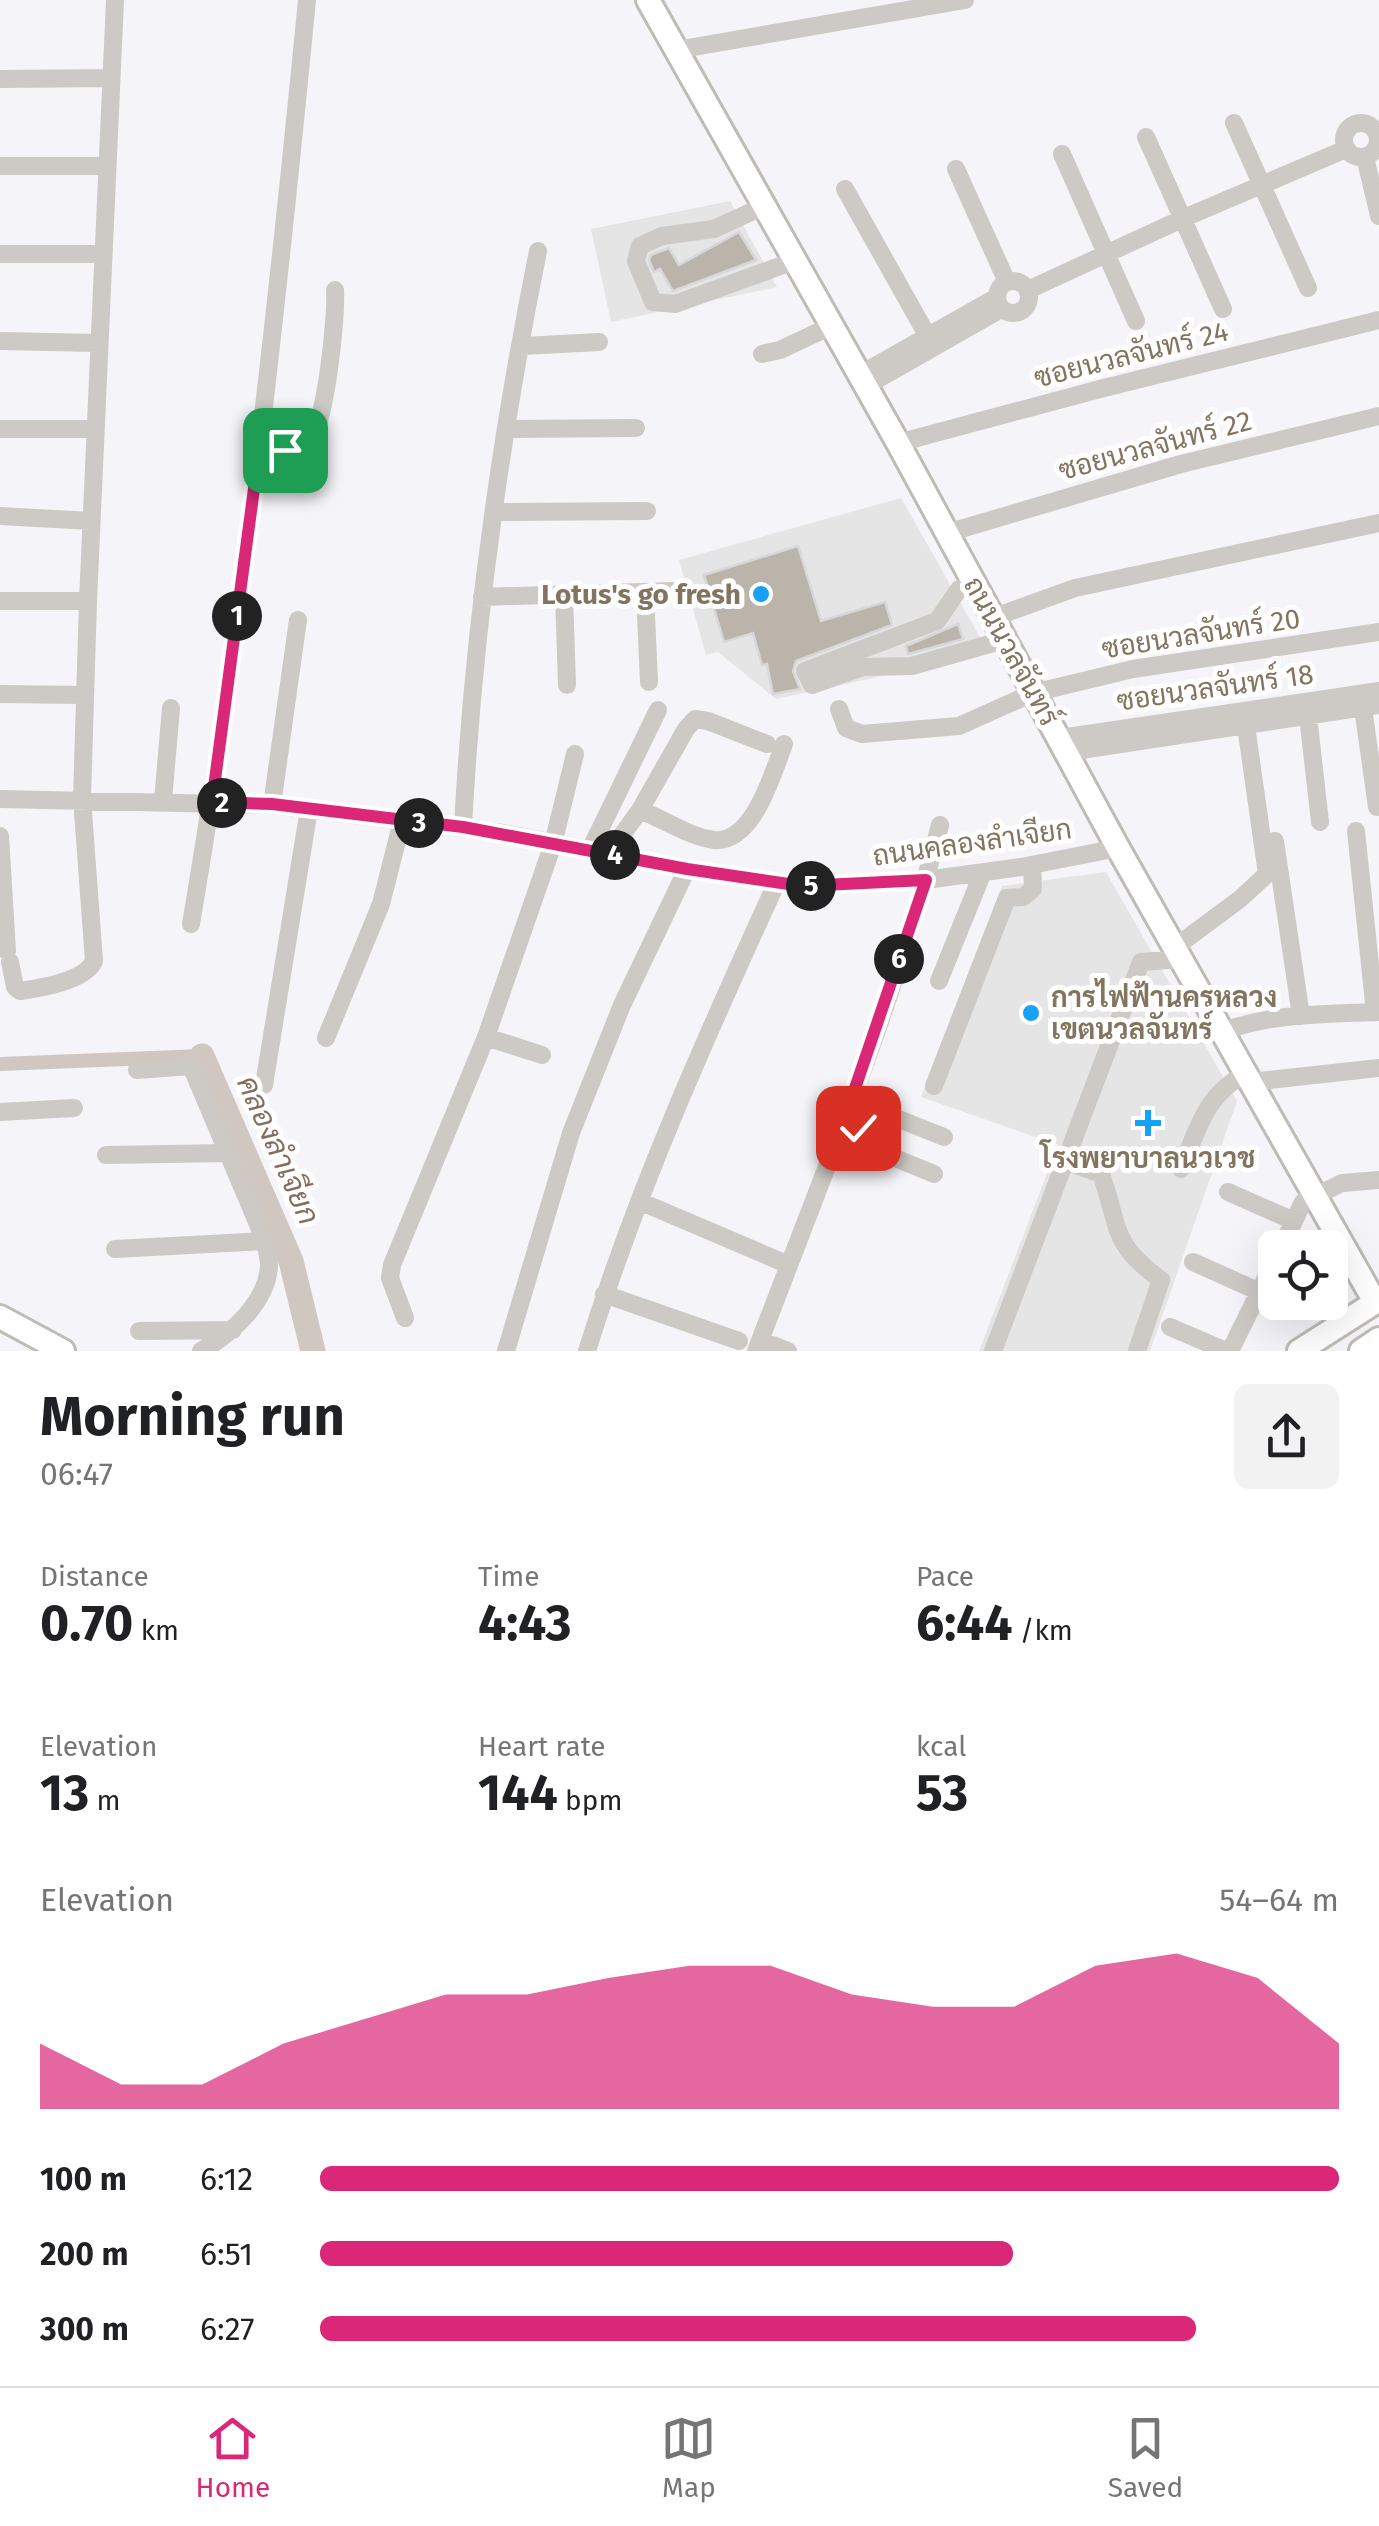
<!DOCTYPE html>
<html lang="en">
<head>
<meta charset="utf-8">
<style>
	:root { --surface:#fff; --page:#f2f2f2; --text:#202124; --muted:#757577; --line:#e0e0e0; --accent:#db2777 }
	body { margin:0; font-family:"Fira Sans",Sarabun,sans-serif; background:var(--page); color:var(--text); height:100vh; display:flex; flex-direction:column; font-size:38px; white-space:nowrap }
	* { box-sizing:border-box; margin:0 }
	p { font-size:32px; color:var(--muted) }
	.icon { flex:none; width:55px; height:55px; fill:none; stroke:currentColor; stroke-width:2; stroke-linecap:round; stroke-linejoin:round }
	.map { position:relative; height:1351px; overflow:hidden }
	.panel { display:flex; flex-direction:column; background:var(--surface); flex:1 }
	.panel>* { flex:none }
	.controls { position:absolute; left:1258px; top:1230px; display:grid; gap:20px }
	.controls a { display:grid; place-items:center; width:90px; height:90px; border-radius:15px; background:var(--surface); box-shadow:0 10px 40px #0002; font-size:50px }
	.pin { position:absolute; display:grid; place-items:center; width:85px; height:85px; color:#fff; margin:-42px; border-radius:20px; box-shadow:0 5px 15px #0006 }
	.km { position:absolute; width:50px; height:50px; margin:-25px; border-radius:50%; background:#222; color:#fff; font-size:28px; line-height:50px; text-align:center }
	.round { display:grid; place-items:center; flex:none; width:105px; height:105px; border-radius:15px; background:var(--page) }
	.overview { display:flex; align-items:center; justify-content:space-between; height:170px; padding:0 40px }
	h1 { font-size:55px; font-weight:700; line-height:75px }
	.figures { display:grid; grid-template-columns:repeat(3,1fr); gap:15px; height:170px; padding:10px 40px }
	.figures div { display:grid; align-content:center }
	.figures b { font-size:50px; font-weight:700 }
	.figures small { font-size:28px; font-weight:400 }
	.figures p { font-size:28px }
	.chart { height:280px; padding:20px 40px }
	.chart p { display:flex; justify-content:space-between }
	.chart svg { width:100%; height:180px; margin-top:10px; fill:var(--accent); opacity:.7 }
	ul { padding:0 40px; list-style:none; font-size:32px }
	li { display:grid; grid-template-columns:160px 120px 1fr; align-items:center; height:75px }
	li i { height:25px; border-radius:12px; background:var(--accent) }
	.menu { display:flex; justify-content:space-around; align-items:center; height:140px; border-top:2px solid var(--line); background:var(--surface); font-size:28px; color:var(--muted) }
	.menu a { display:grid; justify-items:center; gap:5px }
	.menu .on { color:var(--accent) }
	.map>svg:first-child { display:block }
	.built { fill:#e6e5e5 }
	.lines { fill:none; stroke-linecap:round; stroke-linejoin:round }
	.canal { stroke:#d0c7c0; stroke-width:14 }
	.river { stroke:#d0c7c0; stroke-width:25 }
	.building { fill:#bab4aa; stroke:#d7d7d9; stroke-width:2.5 }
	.major-casing { stroke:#bfbbb5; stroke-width:28 }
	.minor { stroke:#cdc9c4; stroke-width:18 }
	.major { stroke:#fff; stroke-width:22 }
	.route-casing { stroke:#fff; stroke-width:20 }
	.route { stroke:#db2777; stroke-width:12 }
	.poi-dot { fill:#17a2f5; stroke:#fff; stroke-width:4 }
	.labels { text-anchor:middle; stroke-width:10; stroke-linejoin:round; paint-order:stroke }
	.street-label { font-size:28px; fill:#82745f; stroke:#fff }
	.poi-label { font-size:28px; font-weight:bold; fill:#82745f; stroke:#fff; text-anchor:end }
	.water-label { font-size:30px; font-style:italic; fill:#846f5f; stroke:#fff }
</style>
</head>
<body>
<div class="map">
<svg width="1379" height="1351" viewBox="0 0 1379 1351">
	<rect width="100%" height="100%" fill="#f5f4f8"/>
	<path class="built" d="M 730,201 L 777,287 L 611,322 L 591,229 Z
		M 901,498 L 989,653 L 776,699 L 718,652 L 706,655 L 679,560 Z
		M 1106,872 L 1237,1101 L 1150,1351 L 979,1351 L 1058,1145 L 921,1097 L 1002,886 Z"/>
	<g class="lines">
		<path class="canal" d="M 0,1064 L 202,1056"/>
		<path class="river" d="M 202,1056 L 291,1261 L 313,1351"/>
	</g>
	<path class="building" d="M 739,232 L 756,260 L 673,291 L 660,269 L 654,272 L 649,260 L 651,255 L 669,248 L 679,265 Z
		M 798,546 L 821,621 L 885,602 L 892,625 L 796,661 L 793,671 L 800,689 L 773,694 L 767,664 L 762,665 L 753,633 L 724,642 L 704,575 Z
		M 958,624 L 963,639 L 908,654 L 906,646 Z"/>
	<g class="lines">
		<defs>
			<path id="major" d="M 648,0 L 898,443 L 1118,848 L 1375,1302
				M 0,1317 L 63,1351
				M 1299,1351 L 1379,1300
				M 1361,1351 L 1379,1339"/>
		</defs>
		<use href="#major" class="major-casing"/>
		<path class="minor" d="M 676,50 L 965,0
			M 0,79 L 110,78
			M1344 140a17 17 0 1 1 34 0a17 17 0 1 1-34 0Z
			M 1234,123 L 1308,288
			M 1146,137 L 1223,309
			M 1062,154 L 1136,321
			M 1365,157 L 1379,216
			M 0,166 L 106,166
			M 956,169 L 1007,282
			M 845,189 L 927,335
			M 762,207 L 714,229 L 662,236 L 640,246 L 636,261 L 653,302 L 675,304 L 794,261
			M 0,254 L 102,254
			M997 297a16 16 0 1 1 32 0a16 16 0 1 1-32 0Z
			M 1028,290 L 1184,218 L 1346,149
			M 0,341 L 98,343
			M 522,346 L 599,342
			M 762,354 L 780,350 L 831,326
			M 859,375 L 997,297
			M 866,386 L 1001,309
			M 0,429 L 95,429
			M 508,429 L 636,428
			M 898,443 L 1100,389 L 1379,320
			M 260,444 C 273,447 296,457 307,447 C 325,433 337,315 335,290
			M 495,512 L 647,511
			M 0,516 L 91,521
			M 947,533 L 1181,464 L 1379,416
			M 973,582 L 959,589 L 937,621 L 805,671 L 812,685 L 863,667 L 912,666 L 1004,640
			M 645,592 L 649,682
			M 564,594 L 567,685
			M 482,597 L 673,591
			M 0,601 L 88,601
			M 992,618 L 1075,588 L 1379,523
			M 0,694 L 85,695
			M 1363,708 L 1377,807
			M 839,709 L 846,728 L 862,734 L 959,726 L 1033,693 L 1133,669 L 1379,632
			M 1308,716 L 1320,822
			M 1060,738 L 1379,691
			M 1068,752 L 1379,705
			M 0,799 L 272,805 L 503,833 L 687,869 L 802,886 L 926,880 L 1021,867 L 1118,848
			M 163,801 L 171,708
			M 272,805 L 298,620
			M 640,810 L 686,729 L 695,719 L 708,721 L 767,744
			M 463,827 C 473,634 500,440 538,251
			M 1356,831 L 1375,1012
			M 0,836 L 7,951
			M 1275,841 L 1301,1016
			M 590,850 L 658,710
			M 609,853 L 640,810 C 663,819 690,837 714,840 C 753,844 773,773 784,744
			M 191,924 C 243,617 277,309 307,0
			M 1174,948 L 1240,899 L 1267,874 L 1247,733
			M 10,962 L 15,987 L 20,991 C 41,988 85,981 94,961 L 82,798 L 88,601 L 115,0
			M 939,981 L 983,872
			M 1221,1032 C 1271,1013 1326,1014 1379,1012
			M 486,1037 L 542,1055
			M 326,1038 L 381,904 L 402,821
			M 137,1070 L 191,1066 L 265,1241 C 266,1249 269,1258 269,1265 C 268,1302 230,1335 201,1351
			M 1250,1082 L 1379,1068
			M 264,1085 L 309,809
			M 934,1086 L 1007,898 L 1023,897 L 1033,889 L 1032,865
			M 856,1102 L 944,1137
			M 866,1106 L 857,1128 L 861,1144 L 934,1174
			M 0,1112 L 74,1108
			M 106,1155 L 229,1153
			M 1065,1161 L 1101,1174 C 1120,1227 1110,1243 1161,1280 L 1137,1351
			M 1181,1169 C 1198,1129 1205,1095 1245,1074
			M 1228,1192 L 1294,1221
			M 639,1201 L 789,1265
			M 1281,1248 L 1303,1202 L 1342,1183 L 1379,1180
			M 115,1249 L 265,1241
			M 1193,1262 L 1260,1292
			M 604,1294 L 739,1341
			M 405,1318 L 390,1278 L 392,1265 L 486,1037 L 553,844 L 575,754
			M 1170,1327 L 1226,1351
			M 139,1331 L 233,1330
			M 773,1345 L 788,1351
			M 506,1351 L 571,1133 L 622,1005 L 687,869
			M 587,1351 C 637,1190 706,1037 776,884
			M 756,1351 C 822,1178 894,1004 940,825
			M 993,1351 L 1141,962 L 1180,959
			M 1230,1351 L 1275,1260"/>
		<use href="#major" class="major"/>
	</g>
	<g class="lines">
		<defs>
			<path id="route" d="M 285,450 L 260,444 L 212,802 L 272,804 L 463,827 L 687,869 L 802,886 L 926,880 L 851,1100 L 866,1106 L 858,1128"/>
		</defs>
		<use href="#route" class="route-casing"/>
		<use href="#route" class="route"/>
	</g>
	<g class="poi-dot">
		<circle cx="761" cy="594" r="10"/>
		<circle cx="1031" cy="1013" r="10"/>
		<path d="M1143 1108h10v10h10v10h-10v10h-10v-10h-10v-10h10z"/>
	</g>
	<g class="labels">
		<g class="street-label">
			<text transform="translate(1131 354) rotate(-14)" y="10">ซอยนวลจันทร์ 24</text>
			<text transform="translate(1155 445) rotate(-15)" y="10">ซอยนวลจันทร์ 22</text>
			<text transform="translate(1201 633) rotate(-9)" y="10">ซอยนวลจันทร์ 20</text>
			<text transform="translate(1012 651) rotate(61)" y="10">ถนนนวลจันทร์</text>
			<text transform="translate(1215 687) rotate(-8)" y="10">ซอยนวลจันทร์ 18</text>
			<text transform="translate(972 842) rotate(-8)" y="10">ถนนคลองลำเจียก</text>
		</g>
		<g class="poi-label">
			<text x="741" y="604">Lotus's go fresh</text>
			<text x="1051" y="1007" text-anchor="start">การไฟฟ้านครหลวง<tspan x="1051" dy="32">เขตนวลจันทร์</tspan></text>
			<text x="1148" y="1168" text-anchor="middle">โรงพยาบาลนวเวช</text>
		</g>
		<g class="water-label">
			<text transform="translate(278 1150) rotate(66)" y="10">คลองลำเจียก</text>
		</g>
	</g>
</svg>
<div class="controls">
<a><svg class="icon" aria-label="locate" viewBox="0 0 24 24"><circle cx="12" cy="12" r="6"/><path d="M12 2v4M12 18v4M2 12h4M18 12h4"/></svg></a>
</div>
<div class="pin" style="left:285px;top:450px;background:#1e9e55"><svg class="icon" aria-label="arrive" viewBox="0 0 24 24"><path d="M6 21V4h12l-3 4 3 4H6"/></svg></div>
<div class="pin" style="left:858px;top:1128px;background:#d93025"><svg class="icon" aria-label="check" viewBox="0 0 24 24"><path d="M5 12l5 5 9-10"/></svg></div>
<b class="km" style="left:237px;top:616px">1</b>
<b class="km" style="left:222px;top:803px">2</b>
<b class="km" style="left:419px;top:823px">3</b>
<b class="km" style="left:615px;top:855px">4</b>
<b class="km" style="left:811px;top:886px">5</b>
<b class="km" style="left:899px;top:959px">6</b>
</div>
<section class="panel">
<div class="overview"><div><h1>Morning run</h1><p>06:47</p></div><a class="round"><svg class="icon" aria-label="share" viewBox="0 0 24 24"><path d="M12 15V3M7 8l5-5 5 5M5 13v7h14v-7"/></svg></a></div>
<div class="figures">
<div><p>Distance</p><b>0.70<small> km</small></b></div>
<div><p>Time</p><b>4:43</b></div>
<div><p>Pace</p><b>6:44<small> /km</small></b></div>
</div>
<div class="figures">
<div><p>Elevation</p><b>13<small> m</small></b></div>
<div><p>Heart rate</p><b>144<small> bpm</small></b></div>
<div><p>kcal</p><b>53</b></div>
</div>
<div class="chart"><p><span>Elevation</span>54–64 m</p>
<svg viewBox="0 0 160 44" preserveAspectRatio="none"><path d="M0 44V28L10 38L20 38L30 28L40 22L50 16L60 16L70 12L80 9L90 9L100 16L110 19L120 19L130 9L140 6L150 12L160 28V44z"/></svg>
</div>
<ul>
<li><b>100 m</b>6:12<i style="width:100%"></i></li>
<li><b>200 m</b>6:51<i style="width:68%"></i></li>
<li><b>300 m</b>6:27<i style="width:86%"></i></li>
</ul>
</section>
<nav class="menu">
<a class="on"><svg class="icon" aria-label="home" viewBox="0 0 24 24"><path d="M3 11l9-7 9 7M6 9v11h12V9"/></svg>Home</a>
<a><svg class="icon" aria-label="map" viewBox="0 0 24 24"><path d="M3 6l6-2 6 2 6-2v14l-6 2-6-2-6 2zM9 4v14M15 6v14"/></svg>Map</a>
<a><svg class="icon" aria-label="saved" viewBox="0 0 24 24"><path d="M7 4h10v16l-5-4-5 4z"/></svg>Saved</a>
</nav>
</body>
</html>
